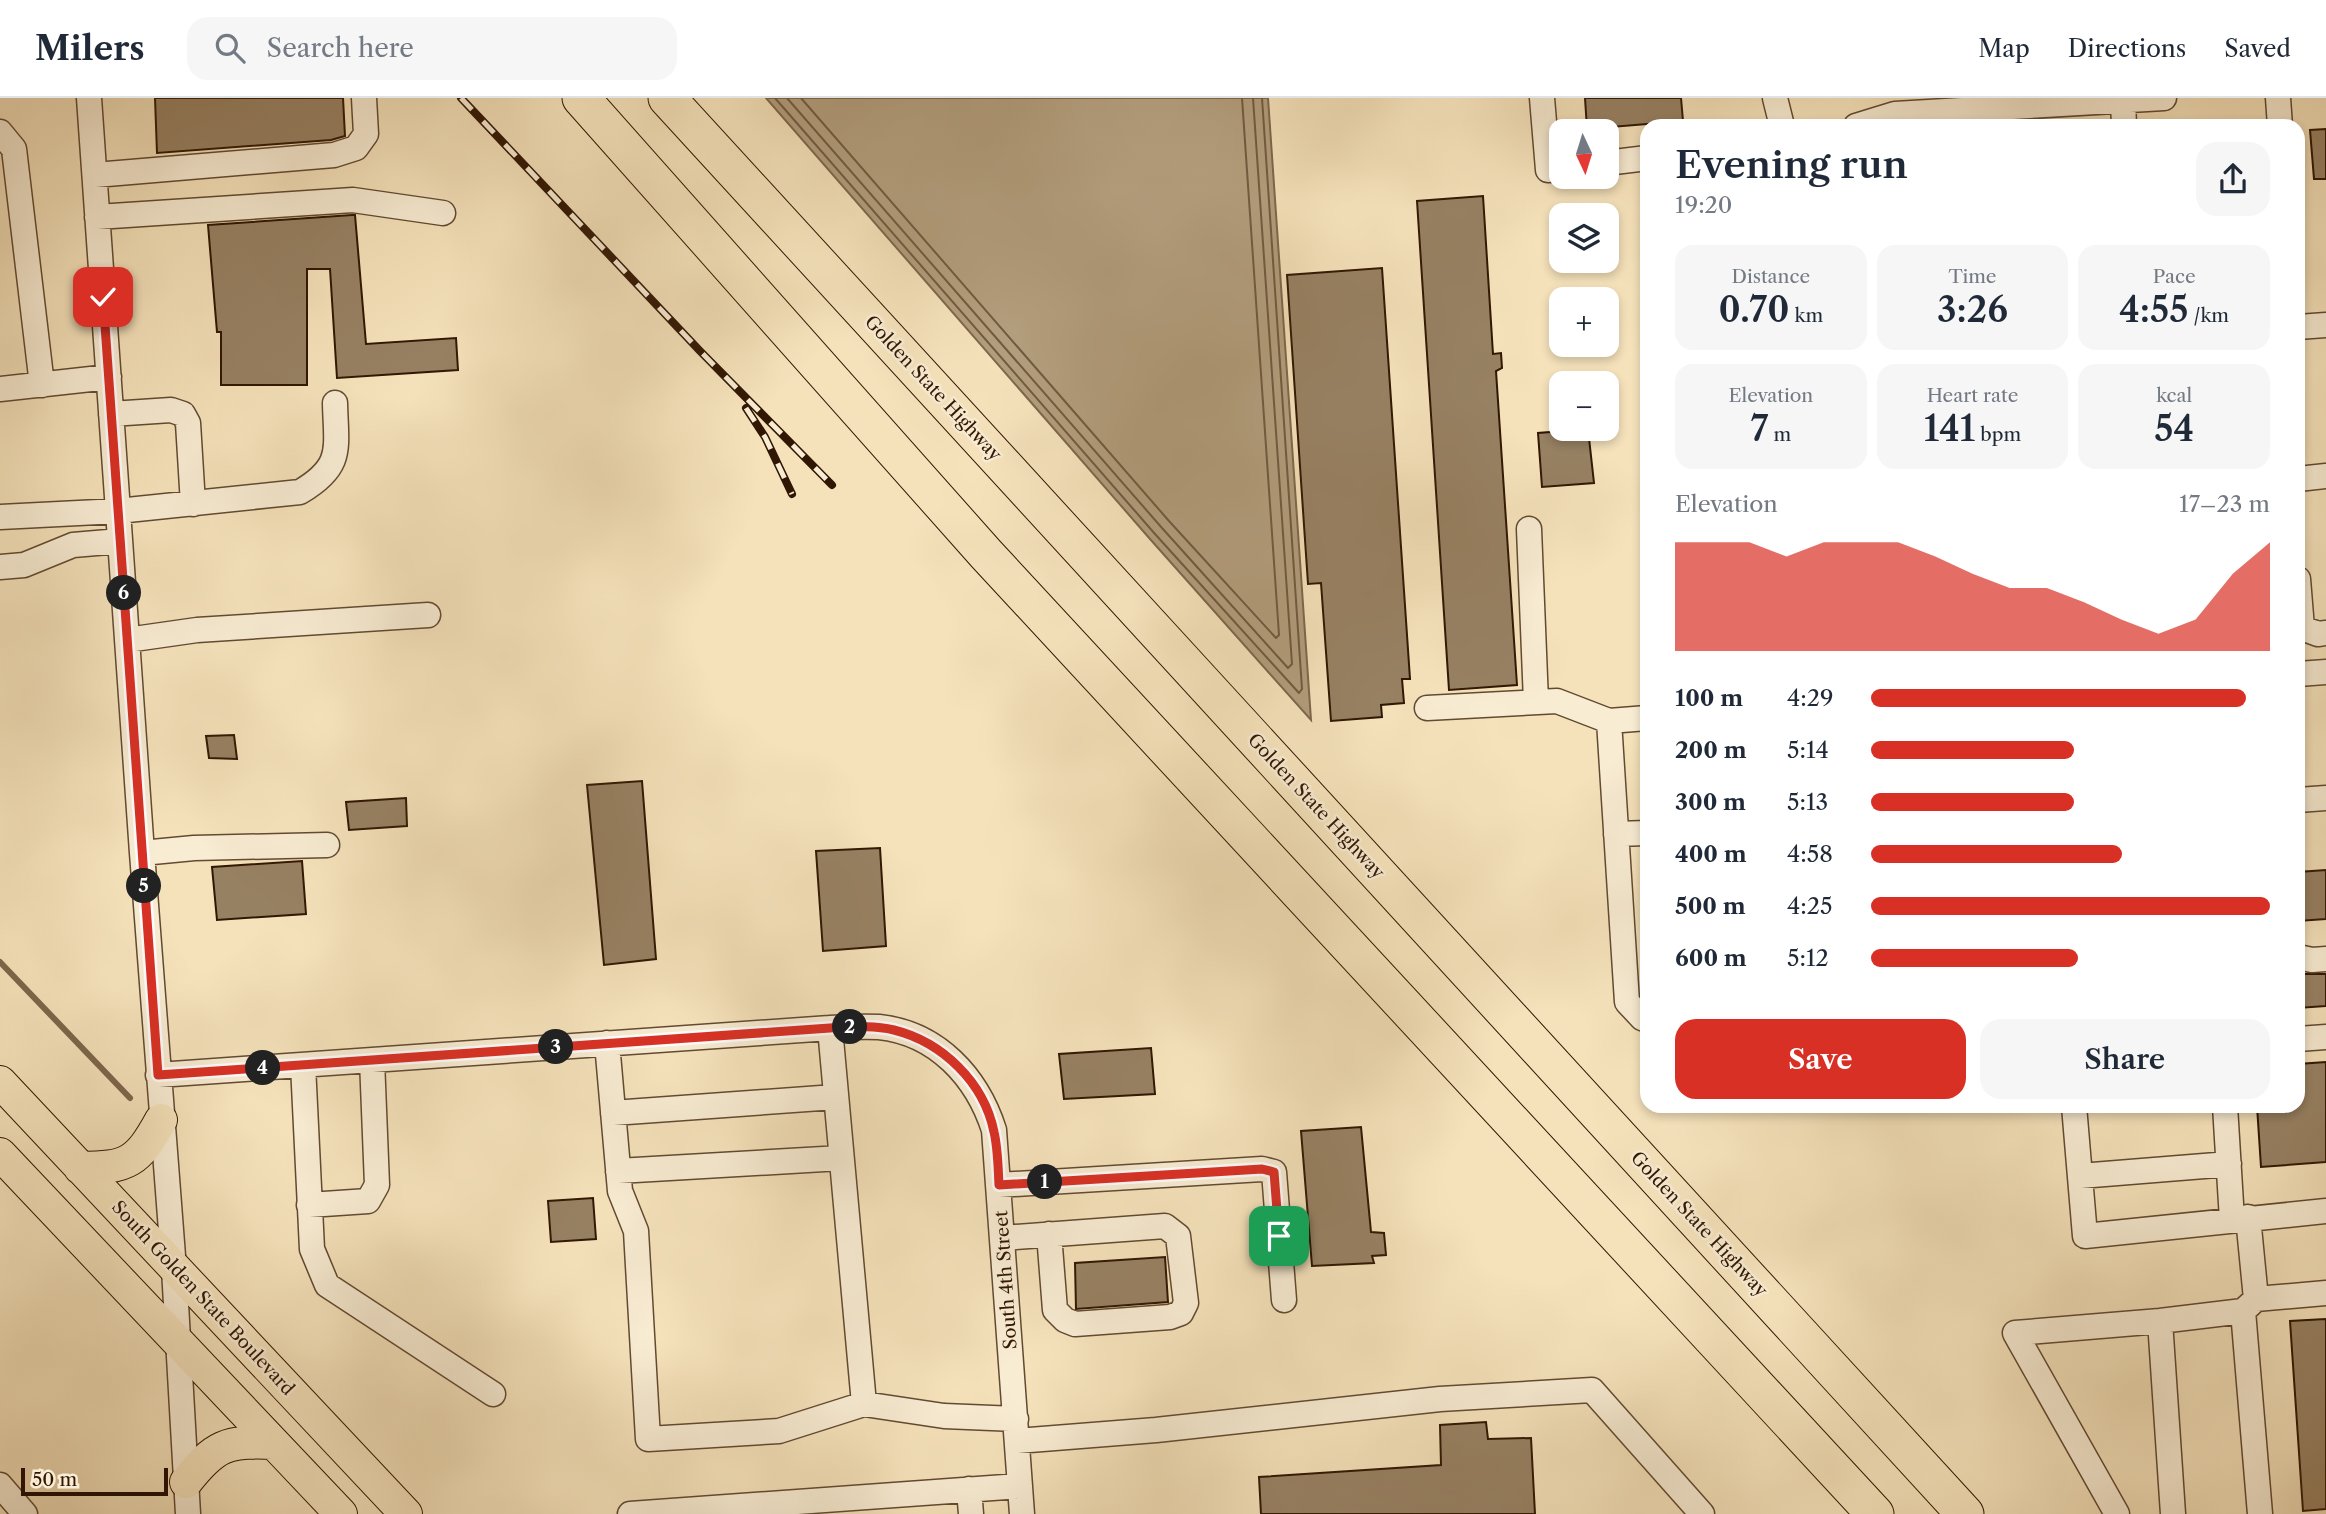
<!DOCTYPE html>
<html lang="en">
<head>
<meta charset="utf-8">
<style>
	:root { --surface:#fff; --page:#f6f6f7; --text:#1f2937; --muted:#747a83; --line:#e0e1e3; --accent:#d93025 }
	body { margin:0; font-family:"Libre Caslon Text",serif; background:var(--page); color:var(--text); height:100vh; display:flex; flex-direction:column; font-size:26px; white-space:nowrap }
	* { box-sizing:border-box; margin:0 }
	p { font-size:23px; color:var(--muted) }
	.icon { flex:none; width:38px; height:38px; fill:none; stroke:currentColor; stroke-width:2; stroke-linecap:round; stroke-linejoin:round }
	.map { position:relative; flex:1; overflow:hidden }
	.panel { position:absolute; left:1640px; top:21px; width:665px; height:994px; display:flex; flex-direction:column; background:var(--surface); border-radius:21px; box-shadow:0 4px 10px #0003 }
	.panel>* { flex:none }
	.needle { width:46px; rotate:176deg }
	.buttons { position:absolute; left:1549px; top:21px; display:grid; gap:14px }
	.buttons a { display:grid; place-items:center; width:70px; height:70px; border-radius:14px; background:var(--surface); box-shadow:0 4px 10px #0003; font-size:35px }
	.scale { position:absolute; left:21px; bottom:18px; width:147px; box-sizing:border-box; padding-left:7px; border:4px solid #311703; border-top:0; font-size:19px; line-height:24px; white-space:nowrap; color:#311703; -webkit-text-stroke:5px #f8ecd3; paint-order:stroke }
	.pin { position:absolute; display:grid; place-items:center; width:60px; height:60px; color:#fff; margin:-30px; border-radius:14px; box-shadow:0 4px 10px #0006 }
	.km { position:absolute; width:35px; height:35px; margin:-18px; border-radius:50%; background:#222; color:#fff; font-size:19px; line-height:35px; text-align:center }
	.round { display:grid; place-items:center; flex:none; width:74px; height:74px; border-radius:21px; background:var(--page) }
	.summary { display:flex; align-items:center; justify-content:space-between; height:119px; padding:0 35px }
	h1 { font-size:38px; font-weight:600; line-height:52px }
	.stats { display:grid; grid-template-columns:repeat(3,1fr); gap:10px; height:119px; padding:7px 35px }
	.stats div { display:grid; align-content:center; border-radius:18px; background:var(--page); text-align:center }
	.stats b { font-size:35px; font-weight:600 }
	.stats small { font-size:19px; font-weight:400 }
	.stats p { font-size:19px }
	.chart { height:196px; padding:14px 35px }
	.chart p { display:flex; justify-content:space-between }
	.chart svg { width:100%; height:126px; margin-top:7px; fill:var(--accent); opacity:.7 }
	.button { display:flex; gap:14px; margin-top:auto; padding:14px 35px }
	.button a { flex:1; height:80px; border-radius:21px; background:var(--accent); color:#fff; font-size:28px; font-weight:600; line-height:80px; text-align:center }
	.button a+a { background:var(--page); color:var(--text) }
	ul { padding:0 35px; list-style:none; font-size:23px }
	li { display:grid; grid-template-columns:112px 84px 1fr; align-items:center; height:52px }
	li i { height:18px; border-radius:9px; background:var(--accent) }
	header { display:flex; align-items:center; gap:42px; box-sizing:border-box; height:98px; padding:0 35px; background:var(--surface); border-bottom:2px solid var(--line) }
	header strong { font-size:33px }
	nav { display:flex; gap:38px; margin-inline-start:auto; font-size:24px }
	.search { width:490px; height:63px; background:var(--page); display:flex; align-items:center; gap:18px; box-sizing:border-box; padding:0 24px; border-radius:21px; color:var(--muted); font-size:26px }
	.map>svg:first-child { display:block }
	.water { fill:#b29d7c; stroke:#7e674c; stroke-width:2 }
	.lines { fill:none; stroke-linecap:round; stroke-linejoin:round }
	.shore { stroke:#725a40; stroke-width:2 }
	.stream { stroke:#7e674c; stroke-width:6 }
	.building { fill:#978163; stroke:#311703; stroke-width:2 }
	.minor-casing { stroke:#624a31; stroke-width:27 }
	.major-casing { stroke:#311703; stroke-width:34 }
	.highway-casing { stroke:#311703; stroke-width:39 }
	.minor { stroke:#f8ecd3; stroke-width:24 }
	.major { stroke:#f5e2bb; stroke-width:32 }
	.highway { stroke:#f5e2bb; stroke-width:37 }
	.rail-casing { stroke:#311703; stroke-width:8 }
	.rail { stroke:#f8ecd3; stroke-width:5; stroke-dasharray:16; stroke-linecap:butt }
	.route-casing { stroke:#fff; stroke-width:14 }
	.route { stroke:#d93025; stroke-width:9 }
	.labels { text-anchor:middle; stroke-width:5; stroke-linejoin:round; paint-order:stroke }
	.street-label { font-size:18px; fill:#311703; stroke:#f8ecd3 }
</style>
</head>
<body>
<header>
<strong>Milers</strong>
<div class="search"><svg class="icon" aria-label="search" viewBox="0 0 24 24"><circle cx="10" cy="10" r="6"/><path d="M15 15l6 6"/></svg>Search here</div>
<nav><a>Map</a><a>Directions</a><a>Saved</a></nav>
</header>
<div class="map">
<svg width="2326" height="1416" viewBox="0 0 2326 1416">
	<rect width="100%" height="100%" fill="#f5e2bb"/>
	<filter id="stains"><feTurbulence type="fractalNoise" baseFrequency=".00286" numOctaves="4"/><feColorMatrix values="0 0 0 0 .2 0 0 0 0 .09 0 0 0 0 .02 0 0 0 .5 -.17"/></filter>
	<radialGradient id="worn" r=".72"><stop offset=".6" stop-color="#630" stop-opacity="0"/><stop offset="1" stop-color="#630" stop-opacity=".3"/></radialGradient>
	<path class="water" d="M 766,0 L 1268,0 L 1311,622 L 1150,441 Z"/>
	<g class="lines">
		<path class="shore" d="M 775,0 L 1155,436 L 1299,595 L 1302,591 L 1262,0
			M 787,0 L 1162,430 L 1288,570 L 1292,566 L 1253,0
			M 801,0 L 1169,423 L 1276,540 L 1279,537 L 1242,0"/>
		<path class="stream" d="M 0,864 L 130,1000"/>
	</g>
	<path class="building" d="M 155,0 L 343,0 L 345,38 L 331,42 L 157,55 Z
		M 1585,0 L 1681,0 L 1683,23 L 1587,31 Z
		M 2326,31 L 2326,81 L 2314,81 L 2310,32 Z
		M 1483,98 L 1493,256 L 1501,255 L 1502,270 L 1496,273 L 1517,587 L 1449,592 L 1417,103 Z
		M 352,117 L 355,117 L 366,246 L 456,240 L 458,272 L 337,280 L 330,171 L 307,171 L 307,287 L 221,287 L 221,234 L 217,234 L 208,127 Z
		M 1382,170 L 1410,581 L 1402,581 L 1404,605 L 1381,607 L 1382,619 L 1331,623 L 1321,485 L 1308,486 L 1287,177 Z
		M 1588,331 L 1594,385 L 1542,389 L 1538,335 Z
		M 234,637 L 237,661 L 209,660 L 206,638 Z
		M 642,683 L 656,861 L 604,867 L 587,687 Z
		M 406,700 L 407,728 L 349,732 L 346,704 Z
		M 880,750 L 886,848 L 823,853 L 816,753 Z
		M 302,763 L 306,816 L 217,822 L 212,769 Z
		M 2326,772 L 2326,821 L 2298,823 L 2298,774 Z
		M 2298,876 L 2326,876 L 2326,908 L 2298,910 Z
		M 1151,950 L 1155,996 L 1064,1001 L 1059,956 Z
		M 2326,964 L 2326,1064 L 2261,1069 L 2257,1008 L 2298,1008 L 2298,966 Z
		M 1361,1029 L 1371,1134 L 1384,1135 L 1386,1157 L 1372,1158 L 1374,1165 L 1312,1168 L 1301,1033 Z
		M 593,1100 L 596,1141 L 551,1144 L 548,1103 Z
		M 1165,1159 L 1168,1204 L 1076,1211 L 1075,1165 Z
		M 2326,1221 L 2326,1411 L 2303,1413 L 2290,1223 Z
		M 1486,1324 L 1488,1341 L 1531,1340 L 1535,1416 L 1261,1416 L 1259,1379 L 1441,1367 L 1440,1327 Z"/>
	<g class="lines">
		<defs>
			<path id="minor" d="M 89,0 L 142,755 L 174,1171 L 188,1416
				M 1542,0 L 1548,72 L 1561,71
				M 1775,0 L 1782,28
				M 2278,0 L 2280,28
				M 2123,2 L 2124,28
				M 1856,28 L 1895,16 L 2164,0
				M 0,34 L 14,51 L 42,287
				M 1606,65 L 1647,60
				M 95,77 L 334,57 L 356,50 L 366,36 L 364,0
				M 97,119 L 353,102 L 443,115
				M 2298,229 L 2326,227
				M 0,291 L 109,279
				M 111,316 L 171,312 L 183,316 L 188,325 L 193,406
				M 2298,381 L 2326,378
				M 0,419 L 118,413 L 300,394 C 344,368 336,351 335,305
				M 1529,431 L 1536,604
				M 0,469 L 24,467 L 73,447 L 120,443
				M 2298,481 L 2302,530 L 2318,536 L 2326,535
				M 127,542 L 197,532 L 428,517
				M 2298,576 L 2326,574
				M 1427,610 L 1557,603 L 1609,623 L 1647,620
				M 1609,623 L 1627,904 L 1642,920 L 1647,922
				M 2298,702 L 2326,700
				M 1616,736 L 1647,735
				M 142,755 L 194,750 L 327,747
				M 2298,859 L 2312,862 L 2326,861
				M 830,930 L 864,1306
				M 2298,941 L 2326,939
				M 607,945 L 620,1093 L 636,1133 L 648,1341 L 779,1333 L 864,1306 L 944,1318 L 1016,1321
				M 303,967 L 312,1151 L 327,1187 L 493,1296
				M 158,977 L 830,930 C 846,929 863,928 879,929 C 937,935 977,979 994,1032 L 1022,1416
				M 2074,1008 L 2085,1138 L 2326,1113
				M 2225,1008 L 2232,1122
				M 613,1015 L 835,999
				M 618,1073 L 841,1060
				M 2080,1078 L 2229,1066
				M 999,1087 L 1262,1071 L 1274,1074 L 1284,1202
				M 309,1107 L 368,1103 L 377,1087 L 372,962
				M 2248,1119 L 2256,1201
				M 1003,1140 L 1165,1128 L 1178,1138 L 1186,1205 L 1181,1215 L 1170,1219 L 1075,1226 L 1065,1222 L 1055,1212 L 1049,1136
				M 2243,1213 L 2260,1416
				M 2160,1223 L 2173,1416
				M 1017,1343 L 1156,1332 L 1440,1301 L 1592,1292 L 1702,1416
				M 0,1387 L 25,1416
				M 969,1391 L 971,1416
				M 630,1416 L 1020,1388
				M 2117,1416 L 2015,1235 L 2160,1223 L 2243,1213 L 2256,1201 L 2326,1195"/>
			<path id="major" d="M 0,984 L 406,1416
				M 0,1056 L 341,1416
				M 80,1070 C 128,1070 138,1064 161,1022
				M 186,1384 C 214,1348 227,1342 273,1345"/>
			<path id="highway" d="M 581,0 L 986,456 L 1875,1416
				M 667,0 L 1965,1416"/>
		</defs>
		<use href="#minor" class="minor-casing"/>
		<use href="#major" class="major-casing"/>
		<use href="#highway" class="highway-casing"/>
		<use href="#minor" class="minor"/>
		<use href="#major" class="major"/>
		<use href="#highway" class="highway"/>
		<defs>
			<path id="rail" d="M 461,0 L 700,253 L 832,387
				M 746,310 L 765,339 L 792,396"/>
		</defs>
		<use href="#rail" class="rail-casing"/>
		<use href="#rail" class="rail"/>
	</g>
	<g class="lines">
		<defs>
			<path id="route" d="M 103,199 L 158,977 L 830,930 C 851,929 873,927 894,932 C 942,944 984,984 994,1034 C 998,1051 998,1069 999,1087 L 1262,1071 L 1274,1074 L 1279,1138"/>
		</defs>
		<use href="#route" class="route-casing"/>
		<use href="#route" class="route"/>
	</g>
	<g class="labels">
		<g class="street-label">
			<text transform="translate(933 290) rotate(47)" y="6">Golden State Highway</text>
			<text transform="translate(1316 708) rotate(47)" y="6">Golden State Highway</text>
			<text transform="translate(1699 1126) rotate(47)" y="6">Golden State Highway</text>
			<text transform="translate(1006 1182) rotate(-94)" y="6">South 4th Street</text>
			<text transform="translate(203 1200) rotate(47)" y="6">South Golden State Boulevard</text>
		</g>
	</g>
	<rect width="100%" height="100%" filter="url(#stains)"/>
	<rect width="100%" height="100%" fill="url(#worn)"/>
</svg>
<div class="buttons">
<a><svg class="needle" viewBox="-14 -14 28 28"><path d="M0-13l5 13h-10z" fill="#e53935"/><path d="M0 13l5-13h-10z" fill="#747a83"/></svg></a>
<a><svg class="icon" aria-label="layers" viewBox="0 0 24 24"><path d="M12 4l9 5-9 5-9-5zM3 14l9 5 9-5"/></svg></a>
<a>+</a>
<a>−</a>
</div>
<div class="scale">50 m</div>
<div class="pin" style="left:1279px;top:1138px;background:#1e9e55"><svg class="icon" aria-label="arrive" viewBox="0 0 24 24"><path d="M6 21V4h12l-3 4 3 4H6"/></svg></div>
<div class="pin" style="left:103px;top:199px;background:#d93025"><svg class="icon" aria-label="check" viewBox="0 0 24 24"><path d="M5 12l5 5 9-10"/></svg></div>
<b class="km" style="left:1045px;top:1084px">1</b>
<b class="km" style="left:850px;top:929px">2</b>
<b class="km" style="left:556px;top:949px">3</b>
<b class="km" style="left:263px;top:970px">4</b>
<b class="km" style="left:144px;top:788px">5</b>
<b class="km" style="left:124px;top:495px">6</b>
<section class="panel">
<div class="summary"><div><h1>Evening run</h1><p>19:20</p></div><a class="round"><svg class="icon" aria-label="share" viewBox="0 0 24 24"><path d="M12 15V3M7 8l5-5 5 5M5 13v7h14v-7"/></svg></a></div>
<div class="stats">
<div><p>Distance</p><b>0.70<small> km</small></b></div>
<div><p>Time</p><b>3:26</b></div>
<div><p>Pace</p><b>4:55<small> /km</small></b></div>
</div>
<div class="stats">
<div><p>Elevation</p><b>7<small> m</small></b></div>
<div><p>Heart rate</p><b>141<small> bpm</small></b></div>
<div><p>kcal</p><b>54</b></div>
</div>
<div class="chart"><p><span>Elevation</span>17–23 m</p>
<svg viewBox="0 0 160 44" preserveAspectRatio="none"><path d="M0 44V6L10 6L20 6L30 11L40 6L50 6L60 6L70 11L80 17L90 22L100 22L110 27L120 33L130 38L140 33L150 17L160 6V44z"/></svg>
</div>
<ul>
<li><b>100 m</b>4:29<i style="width:94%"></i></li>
<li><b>200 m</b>5:14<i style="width:51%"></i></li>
<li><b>300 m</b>5:13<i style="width:51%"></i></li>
<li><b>400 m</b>4:58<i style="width:63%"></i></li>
<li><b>500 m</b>4:25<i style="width:100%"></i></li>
<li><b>600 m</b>5:12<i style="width:52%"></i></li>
</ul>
<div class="button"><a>Save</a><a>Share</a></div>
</section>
</div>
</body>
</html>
